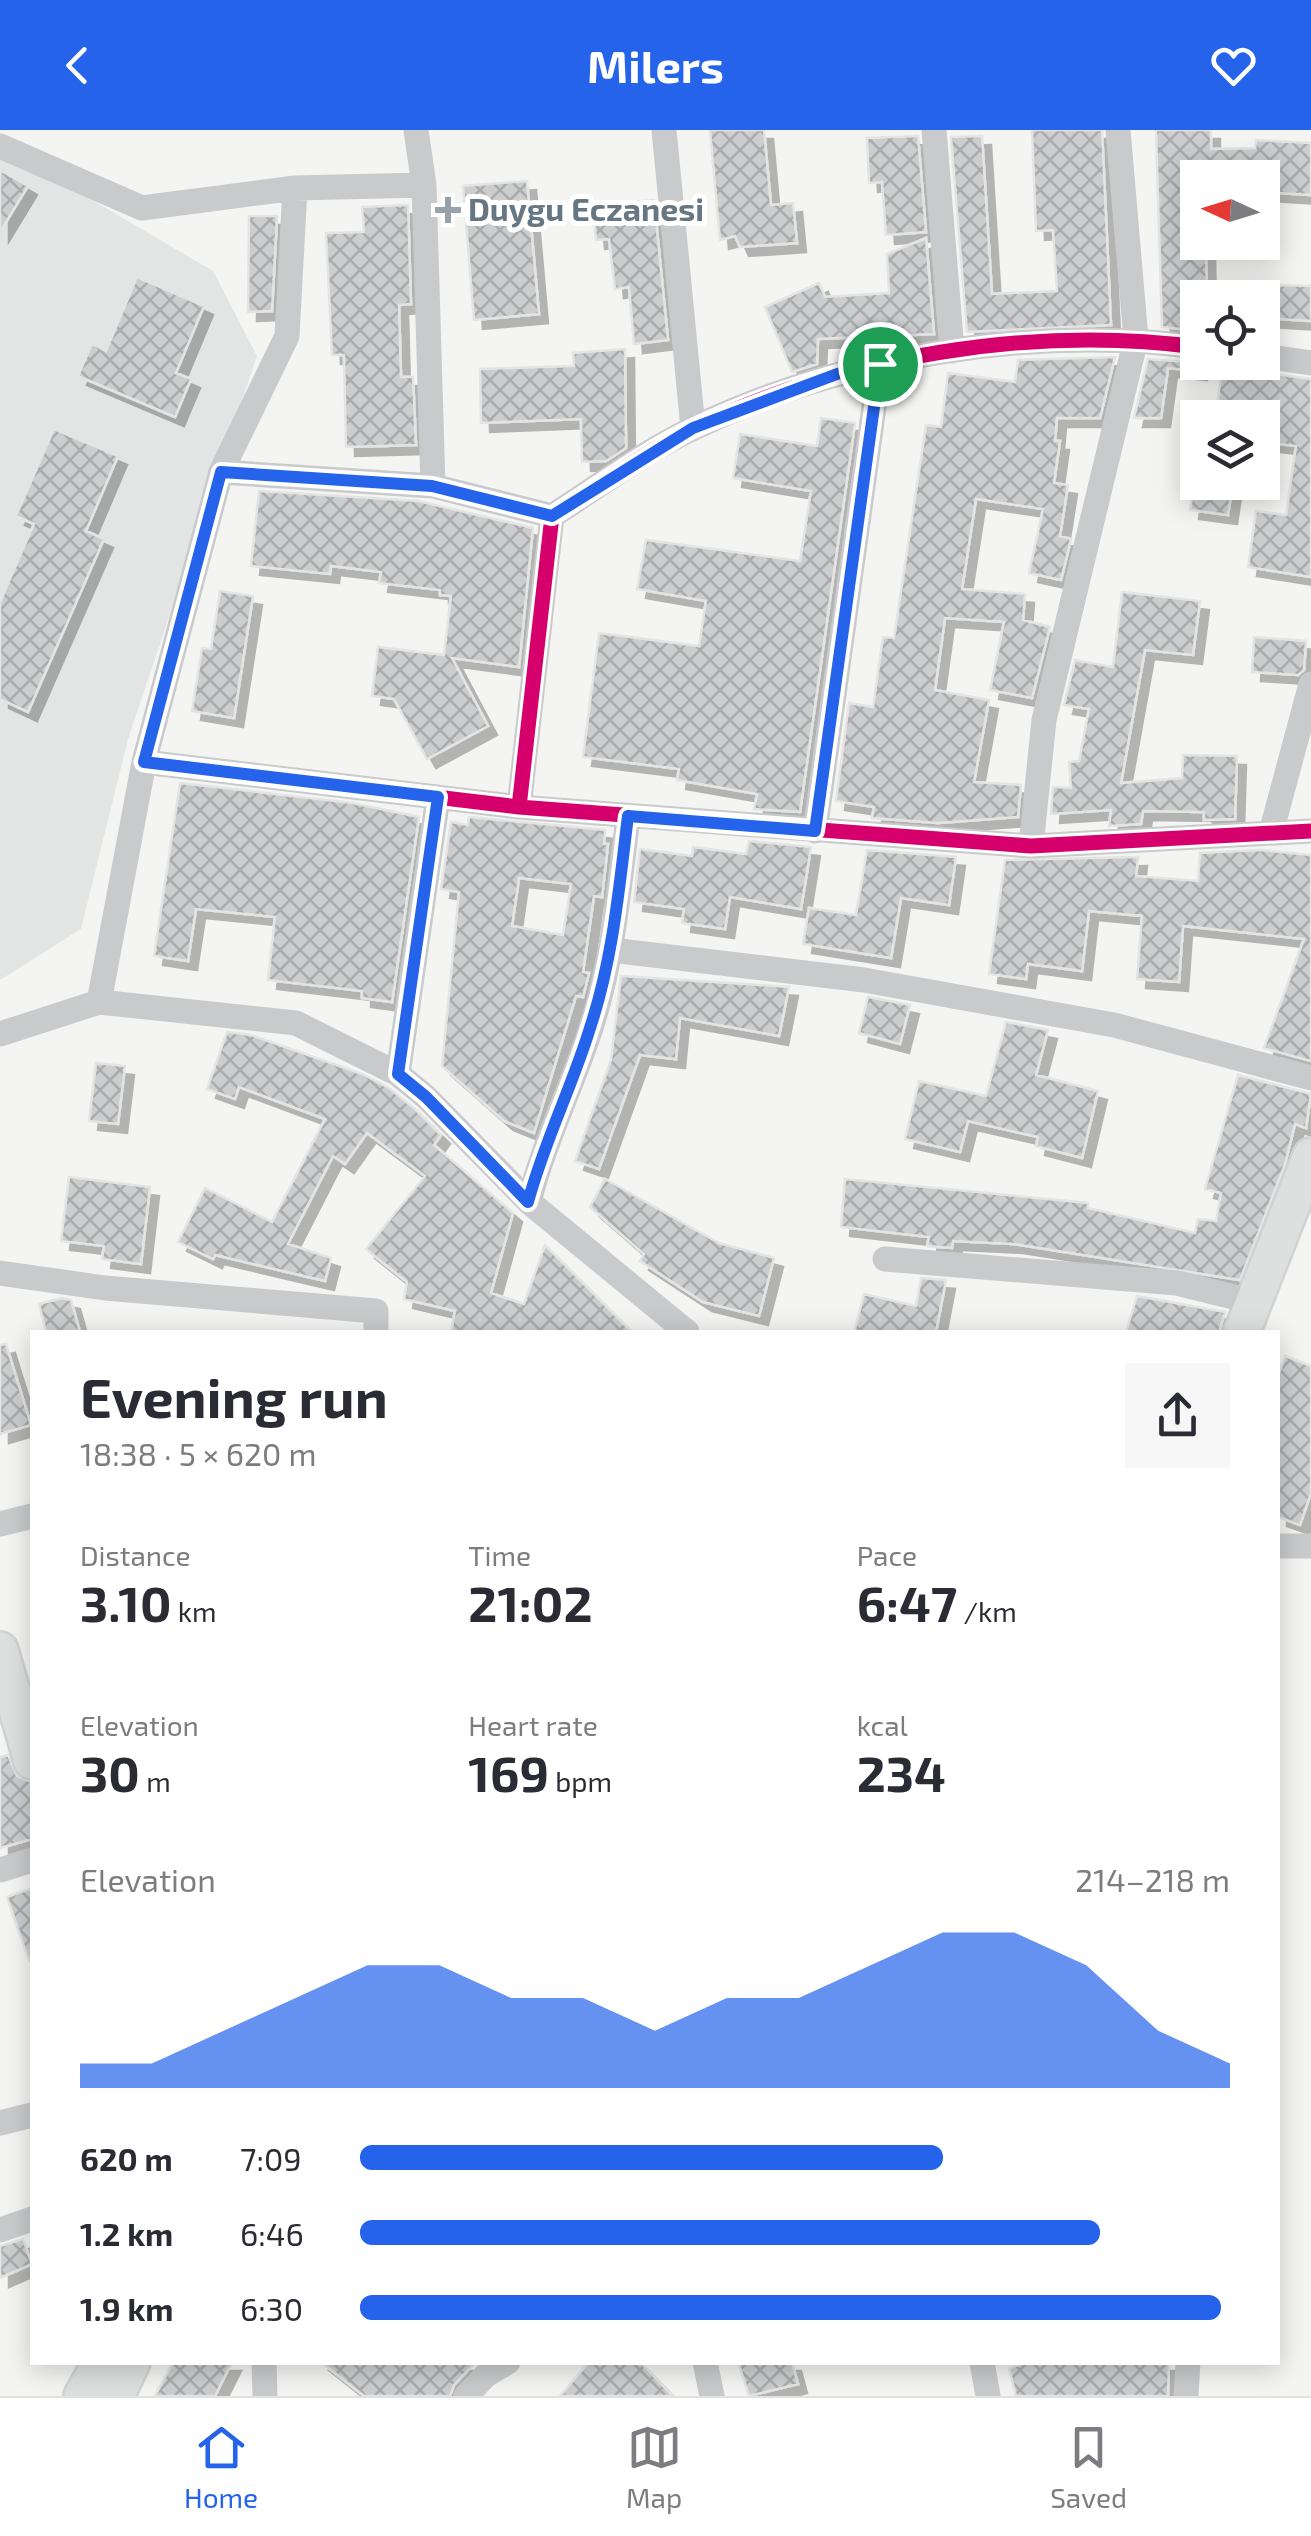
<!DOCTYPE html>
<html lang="en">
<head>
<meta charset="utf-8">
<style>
	:root { --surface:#fff; --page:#f7f7f7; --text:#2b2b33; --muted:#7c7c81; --line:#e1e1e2; --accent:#2563eb }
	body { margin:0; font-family:"Exo 2",sans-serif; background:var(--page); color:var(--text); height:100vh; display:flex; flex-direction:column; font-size:38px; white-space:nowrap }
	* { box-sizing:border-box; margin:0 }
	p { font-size:32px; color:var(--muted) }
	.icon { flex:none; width:55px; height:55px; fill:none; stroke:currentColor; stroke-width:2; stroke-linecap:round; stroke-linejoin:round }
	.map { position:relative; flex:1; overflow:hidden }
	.drawer { position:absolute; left:30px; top:1200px; width:1250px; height:1035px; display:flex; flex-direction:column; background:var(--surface); border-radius:0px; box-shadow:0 5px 25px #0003 }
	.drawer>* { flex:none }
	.needle { width:65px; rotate:274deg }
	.buttons { position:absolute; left:1180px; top:30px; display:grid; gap:20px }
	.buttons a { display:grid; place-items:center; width:100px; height:100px; border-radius:0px; background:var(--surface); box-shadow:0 5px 25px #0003; font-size:50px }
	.pin { position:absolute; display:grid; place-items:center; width:85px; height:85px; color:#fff; margin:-42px; border:5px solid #fff; border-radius:50%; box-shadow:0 2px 10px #0007 }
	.round { display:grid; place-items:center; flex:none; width:105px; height:105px; border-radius:0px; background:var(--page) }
	.overview { display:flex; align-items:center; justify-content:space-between; height:170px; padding:0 50px }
	h1 { font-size:55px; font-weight:700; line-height:75px }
	.figures { display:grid; grid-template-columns:repeat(3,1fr); gap:15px; height:170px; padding:10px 50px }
	.figures div { display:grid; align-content:center }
	.figures b { font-size:50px; font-weight:700 }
	.figures small { font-size:28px; font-weight:400 }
	.figures p { font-size:28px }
	.chart { height:280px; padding:20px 50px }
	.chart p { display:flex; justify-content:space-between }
	.chart svg { width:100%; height:180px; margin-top:10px; fill:var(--accent); opacity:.7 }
	ul { padding:0 50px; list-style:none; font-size:32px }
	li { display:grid; grid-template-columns:160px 120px 1fr; align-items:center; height:75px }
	li i { height:25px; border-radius:12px; background:var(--accent) }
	header { display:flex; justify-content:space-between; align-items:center; height:130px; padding:0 50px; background:var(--accent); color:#fff; font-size:45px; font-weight:700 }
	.menu { display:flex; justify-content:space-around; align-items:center; height:140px; border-top:2px solid var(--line); background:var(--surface); font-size:28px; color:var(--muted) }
	.menu a { display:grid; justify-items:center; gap:5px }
	.menu .active { color:var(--accent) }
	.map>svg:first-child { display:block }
	.built { fill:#e3e4e4 }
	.building { fill:url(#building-cross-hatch); stroke:#e4e4e3; stroke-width:2.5; fill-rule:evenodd; filter:url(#shadow) }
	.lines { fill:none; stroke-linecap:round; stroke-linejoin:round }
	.secondary-casing { stroke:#d1d2d3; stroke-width:40 }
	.street { stroke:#c9cacb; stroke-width:25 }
	.secondary { stroke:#dedfdf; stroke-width:35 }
	.cycleway-casing { stroke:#fff; stroke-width:21 }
	.cycleway { stroke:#d6006c; stroke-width:15 }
	.route-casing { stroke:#fff; stroke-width:20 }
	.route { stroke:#2563eb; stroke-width:12 }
	.poi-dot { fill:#98a2aa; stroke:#fff; stroke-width:4 }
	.labels { text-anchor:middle; stroke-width:10; stroke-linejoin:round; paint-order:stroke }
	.poi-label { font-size:32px; font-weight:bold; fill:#667682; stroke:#fff; text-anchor:start }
</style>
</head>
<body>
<header><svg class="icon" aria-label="back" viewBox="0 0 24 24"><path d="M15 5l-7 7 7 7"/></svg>Milers<svg class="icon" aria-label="heart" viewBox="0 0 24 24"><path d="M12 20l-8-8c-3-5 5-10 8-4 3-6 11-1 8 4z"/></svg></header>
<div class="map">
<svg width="1311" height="2266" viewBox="0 0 1311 2266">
	<defs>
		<pattern id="building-cross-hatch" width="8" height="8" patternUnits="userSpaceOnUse" patternTransform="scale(2.5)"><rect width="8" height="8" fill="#cbcdce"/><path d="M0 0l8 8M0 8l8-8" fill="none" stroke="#a9abad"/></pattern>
		<filter id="shadow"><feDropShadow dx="9" dy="9" stdDeviation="0" flood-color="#0004"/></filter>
	</defs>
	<rect width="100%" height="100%" fill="#f4f4f3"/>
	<path class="built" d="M 0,16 L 213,141 L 257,226 L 128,609 L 81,799 L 0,850 Z"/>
	<path class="building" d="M 710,0 L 764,0 L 771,75 L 793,73 L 797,113 L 740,117 L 735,106 L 720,110 Z
		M 1032,0 L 1102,0 L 1111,195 L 967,202 L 951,7 L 982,6 L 992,164 L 1057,161 L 1053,100 L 1036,101 Z
		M 1156,0 L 1211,0 L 1211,19 L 1255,18 L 1256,10 L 1311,13 L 1311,65 L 1262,62 L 1262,48 L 1198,48 L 1198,115 L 1206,115 L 1207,168 L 1198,168 L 1198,201 L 1162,197 Z
		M 918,6 L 926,102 L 886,105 L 882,52 L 869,53 L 867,8 Z
		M 0,40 L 28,56 L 0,102 Z
		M 527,51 L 539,184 L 474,190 L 463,56 Z
		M 654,70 L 668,210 L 634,214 L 629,157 L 615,159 L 609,109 L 596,110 L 593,75 Z
		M 408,75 L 411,174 L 399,175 L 401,247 L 413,247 L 416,315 L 346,317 L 344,225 L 332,225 L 326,103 L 364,102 L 362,77 Z
		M 249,86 L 277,86 L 272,181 L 248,182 Z
		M 926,108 L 934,204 L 818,209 L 817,234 L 792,242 L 765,177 L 819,153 L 825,167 L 889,163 L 887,124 Z
		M 137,147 L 204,176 L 176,243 L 191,249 L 175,287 L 78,246 L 92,214 L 106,221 Z
		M 1262,155 L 1311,156 L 1311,191 L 1262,188 Z
		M 625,219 L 626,318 L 606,331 L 582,332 L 581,289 L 481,293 L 480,239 L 574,236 L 573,223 Z
		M 1115,227 L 1100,288 L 1057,288 L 1055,311 L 1060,311 L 1054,353 L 1068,355 L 1060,406 L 1071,409 L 1061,450 L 1029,443 L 1043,379 L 976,369 L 962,459 L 1025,464 L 1023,490 L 1050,497 L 1032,568 L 990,560 L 1004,492 L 945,488 L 935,560 L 989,570 L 974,652 L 1021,655 L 1018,687 L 938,693 L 872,688 L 874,677 L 836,671 L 849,573 L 873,577 L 883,507 L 894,508 L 926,295 L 941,297 L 948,243 L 1015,252 L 1018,230 Z
		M 1148,229 L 1198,233 L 1198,241 L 1168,238 L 1161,288 L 1134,288 Z
		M 1222,232 L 1247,232 L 1260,242 L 1311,249 L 1311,447 L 1248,437 L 1256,381 L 1286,385 L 1296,316 L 1262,312 L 1262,288 L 1216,288 Z
		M 821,288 L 855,293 L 800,682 L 754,679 L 757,664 L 677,650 L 679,639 L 583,627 L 599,503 L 699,516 L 706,471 L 637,459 L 646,410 L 800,431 L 811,361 L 733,348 L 740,304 L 817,316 Z
		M 54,299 L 118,326 L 86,401 L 104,409 L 28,582 L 0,569 L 0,472 L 34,394 L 16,386 Z
		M 1194,352 L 1233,352 L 1228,385 L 1190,380 Z
		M 259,361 L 418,371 L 533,398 L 519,537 L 452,528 L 488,596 L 427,629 L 394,569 L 372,566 L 378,517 L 444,525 L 451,466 L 440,465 L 440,460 L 379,453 L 381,442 L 331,436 L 330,444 L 251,436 Z
		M 220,461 L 253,466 L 234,588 L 192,581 L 202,518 L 211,519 Z
		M 1122,462 L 1200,471 L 1193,525 L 1145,520 L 1121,653 L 1182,648 L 1183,625 L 1237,626 L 1235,689 L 1204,690 L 1204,682 L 1143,681 L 1141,694 L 1109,696 L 1111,680 L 1051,684 L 1053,657 L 1071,658 L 1069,632 L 1079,631 L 1089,579 L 1064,575 L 1075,530 L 1113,537 Z
		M 1254,507 L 1306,511 L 1304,540 L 1298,545 L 1252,542 Z
		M 180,653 L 352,673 L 419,687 L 392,872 L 362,868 L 362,861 L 268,850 L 275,787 L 196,779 L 188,831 L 154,826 Z
		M 469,687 L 605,700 L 604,714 L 608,714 L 602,767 L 594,766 L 583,842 L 589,843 L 583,867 L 576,866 L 534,1003 L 504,991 L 442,936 L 459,762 L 441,759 L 451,692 L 468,695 ZM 519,748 L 571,754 L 563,805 L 512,796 Z
		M 749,711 L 811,717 L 801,779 L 730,767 L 725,799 L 682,793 L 684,779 L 634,772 L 640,719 L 692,726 L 693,717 L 746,724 Z
		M 867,720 L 956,727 L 949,775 L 901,768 L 891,828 L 803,814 L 809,778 L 856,785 Z
		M 1261,720 L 1311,725 L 1311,931 L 1264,918 L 1304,809 L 1183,796 L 1179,852 L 1137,849 L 1142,786 L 1089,781 L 1082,841 L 1028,834 L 1026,849 L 989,844 L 1005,730 L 1138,727 L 1136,746 L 1198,751 L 1200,723 Z
		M 621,846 L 789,857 L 779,906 L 680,888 L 676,929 L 640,925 L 599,1039 L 575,1031 L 611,930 Z
		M 868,867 L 910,875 L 900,914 L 859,903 Z
		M 1006,892 L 1048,900 L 1036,945 L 1098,961 L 1082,1028 L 1036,1016 L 1038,1007 L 968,991 L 960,1022 L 905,1009 L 919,951 L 986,966 Z
		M 227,902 L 251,905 L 362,944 L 389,958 L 415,979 L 441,1005 L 434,1015 L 513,1083 L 491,1163 L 524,1174 L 545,1115 L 632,1202 L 451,1202 L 455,1181 L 404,1169 L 407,1152 L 366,1119 L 425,1046 L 367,1003 L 345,1034 L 333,1026 L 288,1114 L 331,1128 L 325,1151 L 215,1125 L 213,1129 L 178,1112 L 205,1058 L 272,1092 L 325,989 L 239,957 L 235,969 L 207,959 Z
		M 96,933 L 125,936 L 118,994 L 89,991 Z
		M 1238,945 L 1311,964 L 1306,998 L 1295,994 L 1285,1034 L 1240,1150 L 1014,1114 L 953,1111 L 952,1118 L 927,1116 L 929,1107 L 841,1097 L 845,1049 L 1088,1073 L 1088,1078 L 1195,1103 L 1198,1089 L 1216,1091 L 1221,1063 L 1205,1059 Z
		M 69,1047 L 150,1057 L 141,1134 L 102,1129 L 104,1116 L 61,1111 Z
		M 605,1049 L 719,1113 L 774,1128 L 759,1186 L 703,1172 L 640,1131 L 644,1124 L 590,1077 Z
		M 921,1148 L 946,1150 L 936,1202 L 854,1202 L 864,1164 L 916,1176 Z
		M 1137,1166 L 1225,1182 L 1219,1202 L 1126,1202 Z
		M 62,1168 L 71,1170 L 80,1202 L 46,1202 L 39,1174 Z
		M 6,1214 L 31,1295 L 0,1304 L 0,1215 Z
		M 1285,1226 L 1311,1236 L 1311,1363 L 1300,1395 L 1278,1387 L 1278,1246 Z
		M 8,1625 L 17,1646 L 32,1652 L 32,1709 L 0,1718 L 0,1627 Z
		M 32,1758 L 32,1830 L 29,1831 L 7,1767 Z
		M 23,2109 L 32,2134 L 0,2148 L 0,2116 Z
		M 173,2232 L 232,2232 L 215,2266 L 155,2266 Z
		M 321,2232 L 476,2232 L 454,2255 L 450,2266 L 364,2266 Z
		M 589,2232 L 640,2232 L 673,2266 L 560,2266 Z
		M 738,2232 L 792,2232 L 798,2254 L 749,2266 Z
		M 1029,2232 L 1169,2232 L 1168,2266 L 1016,2266 L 1009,2238 Z"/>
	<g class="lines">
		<defs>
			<path id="secondary" d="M 1242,1202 L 1311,1026
				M 0,1520 L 32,1631
				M 82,2266 L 101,2232
				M 116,2266 L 132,2232"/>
		</defs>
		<use href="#secondary" class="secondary-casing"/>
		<path class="street" d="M 416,0 L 424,55 L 433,356
			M 664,0 L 693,298
			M 934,0 L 952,221
			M 0,16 L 142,78 L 295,58 L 424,55
			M 1262,226 L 1311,233
			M 221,342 L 433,356 L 552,386
			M 144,632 L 519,677 L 1031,716 L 1311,701
			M 519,677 L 552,386 C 598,357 645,321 694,298 C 843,226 1034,195 1198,217
			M 1272,699 L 1311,554
			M 815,701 L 880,234
			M 1031,716 L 1044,590 L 1136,209 L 1118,0
			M 611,820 L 864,850 L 1114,895 L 1311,948
			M 99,872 L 144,632 L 221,342 L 287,206 L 295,58
			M 0,904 L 99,872 L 296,893 L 398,944 L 426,967 L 529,1072 L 687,1202
			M 398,944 L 438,667
			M 529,1072 C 544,1012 572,957 591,898 C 613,830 619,758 628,687
			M 885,1129 L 1177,1153 L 1254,1172
			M 0,1143 L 105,1158 L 376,1181 L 376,1202
			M 0,1394 L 32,1386
			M 1278,1416 L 1311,1416
			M 0,1740 L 32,1730
			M 0,1993 L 32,1985
			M 0,2100 L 32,2089
			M 264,2232 L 265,2266
			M 705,2232 L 712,2266
			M 982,2232 L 988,2266
			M 466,2266 L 486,2245 L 508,2232
			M 1186,2266 L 1188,2232"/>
		<use href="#secondary" class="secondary"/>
		<defs>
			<path id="cycleway" d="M 144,632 L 519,677 L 1031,716 L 1311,701
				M 519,677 L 552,386 C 598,357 645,321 694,298 C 843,226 1034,195 1198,217"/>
		</defs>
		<use href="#cycleway" class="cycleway-casing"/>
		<use href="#cycleway" class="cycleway"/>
	</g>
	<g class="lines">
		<defs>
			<path id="route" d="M 880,234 L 815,701 L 628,686 C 619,758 613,829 590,898 C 572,957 544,1012 528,1072 L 426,967 L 398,944 L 438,667 L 144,632 L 221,342 L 432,356 L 552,386 L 693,298 L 837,244 Z"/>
		</defs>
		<use href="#route" class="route-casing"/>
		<use href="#route" class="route"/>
	</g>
	<path class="poi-dot" d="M443 65h10v10h10v10h-10v10h-10v-10h-10v-10h10z"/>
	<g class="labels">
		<g class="poi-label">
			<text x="468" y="91">Duygu Eczanesi</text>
		</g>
	</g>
</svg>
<div class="buttons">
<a><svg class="needle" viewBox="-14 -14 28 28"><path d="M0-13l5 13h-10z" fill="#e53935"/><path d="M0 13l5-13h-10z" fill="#7c7c81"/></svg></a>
<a><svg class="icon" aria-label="locate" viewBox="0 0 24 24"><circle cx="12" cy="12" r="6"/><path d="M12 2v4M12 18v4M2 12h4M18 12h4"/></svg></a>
<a><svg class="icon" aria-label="layers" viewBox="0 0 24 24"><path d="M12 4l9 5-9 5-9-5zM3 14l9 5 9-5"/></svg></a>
</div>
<div class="pin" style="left:880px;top:234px;background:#1e9e55"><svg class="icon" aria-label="arrive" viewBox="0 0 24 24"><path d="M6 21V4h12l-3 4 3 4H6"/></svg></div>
<section class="drawer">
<div class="overview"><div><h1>Evening run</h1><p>18:38 · 5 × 620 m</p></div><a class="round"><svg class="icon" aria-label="share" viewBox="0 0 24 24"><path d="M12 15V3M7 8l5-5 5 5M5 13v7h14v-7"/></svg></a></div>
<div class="figures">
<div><p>Distance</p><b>3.10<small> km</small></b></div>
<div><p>Time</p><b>21:02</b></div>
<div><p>Pace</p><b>6:47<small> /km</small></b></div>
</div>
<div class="figures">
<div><p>Elevation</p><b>30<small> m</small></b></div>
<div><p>Heart rate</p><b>169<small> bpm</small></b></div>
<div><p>kcal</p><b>234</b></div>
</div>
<div class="chart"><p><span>Elevation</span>214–218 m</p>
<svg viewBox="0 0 160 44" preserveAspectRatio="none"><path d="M0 44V38L10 38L20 30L30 22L40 14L50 14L60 22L70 22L80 30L90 22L100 22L110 14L120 6L130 6L140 14L150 30L160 38V44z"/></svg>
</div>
<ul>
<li><b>620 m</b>7:09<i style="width:67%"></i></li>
<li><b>1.2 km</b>6:46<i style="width:85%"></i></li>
<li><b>1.9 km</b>6:30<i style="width:99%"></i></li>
</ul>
</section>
</div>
<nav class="menu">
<a class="active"><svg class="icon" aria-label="home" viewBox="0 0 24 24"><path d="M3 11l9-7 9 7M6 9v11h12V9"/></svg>Home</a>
<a><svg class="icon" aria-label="map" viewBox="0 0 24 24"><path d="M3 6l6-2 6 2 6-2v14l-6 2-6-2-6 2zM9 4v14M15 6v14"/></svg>Map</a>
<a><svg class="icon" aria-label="saved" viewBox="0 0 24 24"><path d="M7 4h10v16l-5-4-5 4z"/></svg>Saved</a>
</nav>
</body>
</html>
